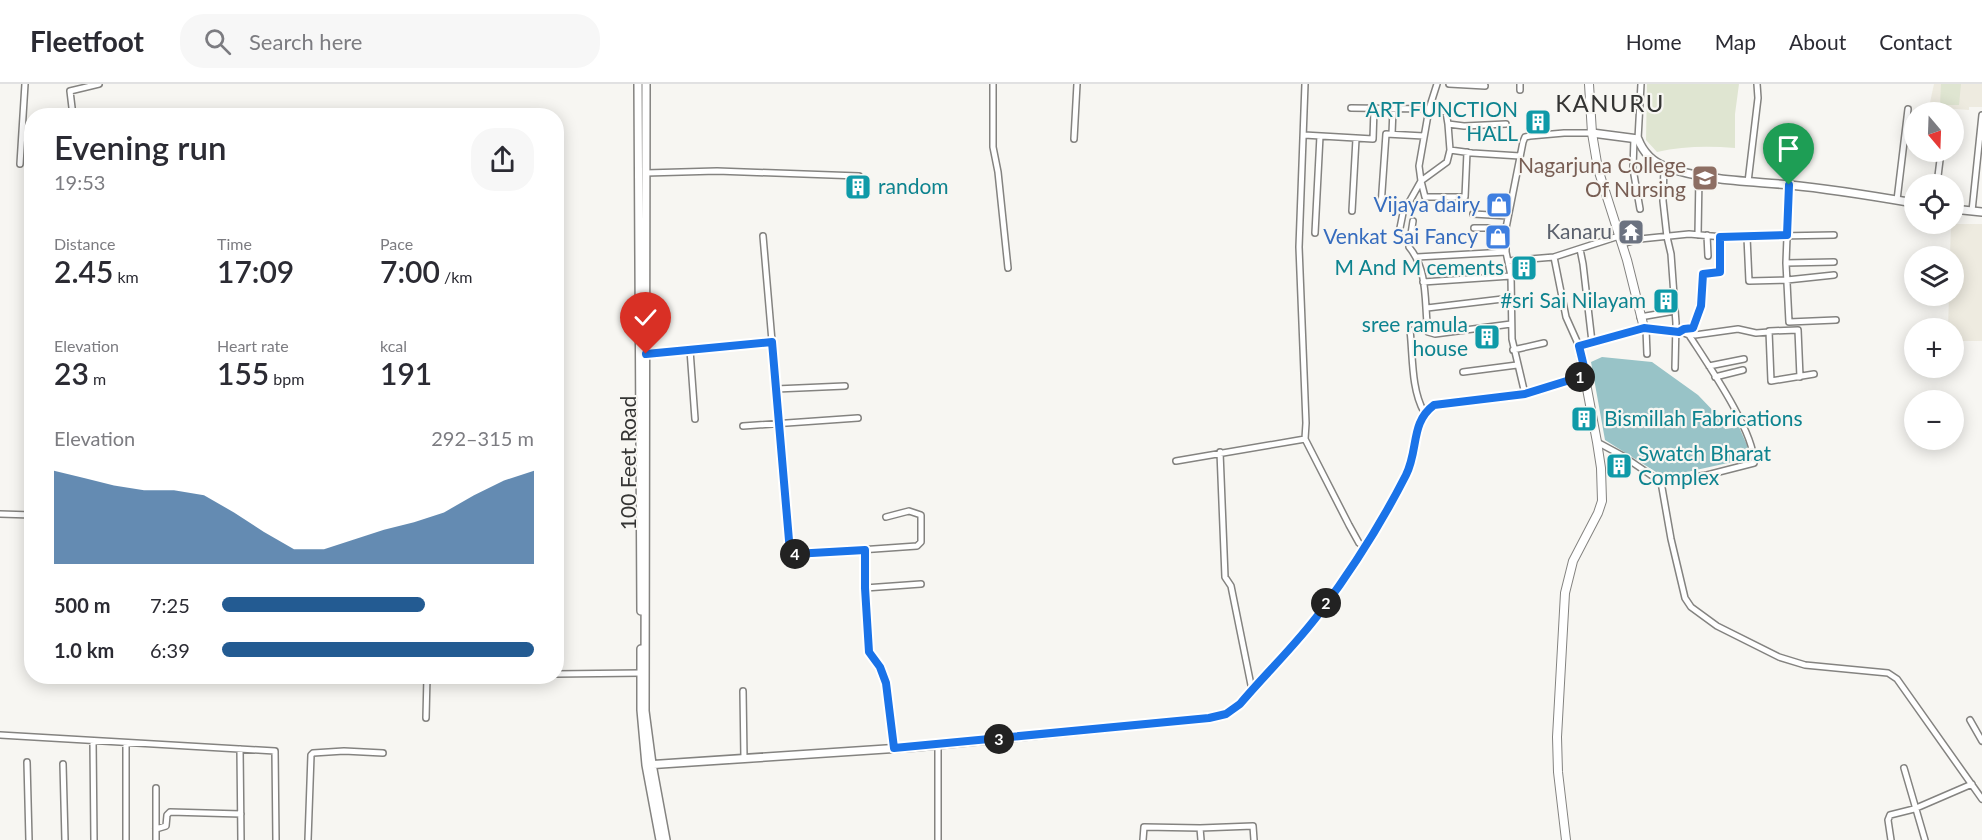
<!DOCTYPE html>
<html lang="en">
<head>
<meta charset="utf-8">
<style>
	:root { --surface:#fff; --page:#f7f7f7; --text:#2b2b33; --muted:#7c7c81; --line:#e1e1e2; --accent:#235b92 }
	body { margin:0; font-family:Lato,sans-serif; background:var(--page); color:var(--text); height:100vh; display:flex; flex-direction:column; font-size:22px; white-space:nowrap }
	* { box-sizing:border-box; margin:0 }
	p { font-size:20px; color:var(--muted) }
	.icon { flex:none; width:33px; height:33px; fill:none; stroke:currentColor; stroke-width:2; stroke-linecap:round; stroke-linejoin:round }
	.map { position:relative; flex:1; overflow:hidden }
	.panel { position:absolute; left:24px; top:24px; width:540px; height:576px; display:flex; flex-direction:column; background:var(--surface); border-radius:24px; box-shadow:0 3px 15px #0003 }
	.panel>* { flex:none }
	.needle { width:39px; rotate:161deg }
	.fabs { position:absolute; left:1904px; top:18px; display:grid; gap:12px }
	.fabs a { display:grid; place-items:center; width:60px; height:60px; border-radius:50%; background:var(--surface); box-shadow:0 3px 15px #0003; font-size:30px }
	.pin { position:absolute; display:grid; place-items:center; width:51px; height:51px; color:#fff; margin:-62px -26px; border-radius:50% 50% 50% 0; rotate:-45deg; box-shadow:0 0 6px #0007 }
	.pin .icon { rotate:45deg }
	.km { position:absolute; width:30px; height:30px; margin:-15px; border-radius:50%; background:#222; color:#fff; font-size:16px; line-height:30px; text-align:center }
	.round { display:grid; place-items:center; flex:none; width:63px; height:63px; border-radius:24px; background:var(--page) }
	.headline { display:flex; align-items:center; justify-content:space-between; height:102px; padding:0 30px }
	h1 { font-size:33px; font-weight:600; line-height:45px }
	.figures { display:grid; grid-template-columns:repeat(3,1fr); gap:9px; height:102px; padding:6px 30px }
	.figures div { display:grid; align-content:center }
	.figures b { font-size:30px; font-weight:600 }
	.figures small { font-size:16px; font-weight:400 }
	.figures p { font-size:16px }
	.chart { height:168px; padding:12px 30px }
	.chart p { display:flex; justify-content:space-between }
	.chart svg { width:100%; height:108px; margin-top:6px; fill:var(--accent); opacity:.7 }
	ul { padding:0 30px; list-style:none; font-size:20px }
	li { display:grid; grid-template-columns:96px 72px 1fr; align-items:center; height:45px }
	li i { height:15px; border-radius:8px; background:var(--accent) }
	header { display:flex; align-items:center; gap:36px; box-sizing:border-box; height:84px; padding:0 30px; background:var(--surface); border-bottom:2px solid var(--line) }
	header strong { font-size:28px }
	nav { display:flex; gap:33px; margin-inline-start:auto; font-size:21px }
	.search { width:420px; height:54px; background:var(--page); display:flex; align-items:center; gap:15px; box-sizing:border-box; padding:0 21px; border-radius:24px; color:var(--muted); font-size:22px }
	.map>svg:first-child { display:block }
	.built { fill:#eeebe0 }
	.green { fill:#dfe5d1 }
	.water { fill:#98c3c7 }
	.lines { fill:none; stroke-linecap:round; stroke-linejoin:round }
	.minor-casing { stroke:#848380; stroke-width:8 }
	.tertiary-casing { stroke:#848380; stroke-width:10 }
	.secondary-casing { stroke:#848380; stroke-width:10 }
	.minor { stroke:#fff; stroke-width:5 }
	.tertiary { stroke:#fff; stroke-width:7 }
	.secondary { stroke:#fff; stroke-width:8 }
	.route-casing { stroke:#fff; stroke-width:12 }
	.route { stroke:#1a73e8; stroke-width:8 }
	.labels { text-anchor:middle; stroke-width:4.5; stroke-linejoin:round; paint-order:stroke }
	.culture-label { font-size:21px; fill:#0d838f; stroke:#f7f6f2; text-anchor:end }
	.education-label { font-size:21px; fill:#785e54; stroke:#f7f6f2; text-anchor:end }
	.shop-label { font-size:21px; fill:#366cbe; stroke:#f7f6f2; text-anchor:end }
	.worship-label { font-size:21px; fill:#5b616d; stroke:#f7f6f2; text-anchor:end }
	.street-label { font-size:21px; fill:#343433; stroke:#f7f6f2 }
	.quarter-label { font-size:24px; letter-spacing:1.5px; fill:#343433; stroke:#f7f6f2 }
</style>
</head>
<body>
<header>
<strong>Fleetfoot</strong>
<div class="search"><svg class="icon" aria-label="search" viewBox="0 0 24 24"><circle cx="10" cy="10" r="6"/><path d="M15 15l6 6"/></svg>Search here</div>
<nav><a>Home</a><a>Map</a><a>About</a><a>Contact</a></nav>
</header>
<div class="map">
<svg width="1982" height="756" viewBox="0 0 1982 756">
	<rect width="100%" height="100%" fill="#f7f6f2"/>
	<path class="built" d="M 1934,0 L 1982,0 L 1982,23 L 1969,23 L 1969,26 L 1929,23 Z
		M 1951,140 L 1982,140 L 1982,257 L 1953,257 L 1953,244 L 1948,244 L 1949,212 L 1953,212 L 1953,172 L 1950,172 Z"/>
	<path class="green" d="M 1647,0 L 1739,0 L 1735,30 L 1735,64 C 1709,62 1683,62 1657,68 L 1646,56 Z
		M 1941,0 L 1961,0 L 1959,21 L 1940,21 Z"/>
	<path class="water" d="M 1602,273 L 1652,278 L 1698,311 L 1720,334 L 1725,345 L 1739,343 L 1750,368 L 1746,375 L 1664,393 L 1605,356 L 1591,278 Z"/>
	<g class="lines">
		<defs>
			<path id="minor" d="M 993,0 L 993,63 L 998,88 L 1008,184
				M 1305,0 L 1299,163 L 1306,339 L 1305,355 L 1349,441 L 1359,459 L 1364,463
				M 1449,0 L 1485,2
				M 1520,0 L 1520,6
				M 1351,24 L 1429,25 L 1446,28 L 1448,40 L 1464,42 L 1506,40
				M 73,32 L 70,7 L 99,0
				M 1448,40 L 1450,66
				M 1392,50 L 1393,25
				M 1304,51 L 1373,55 L 1374,25
				M 1634,54 L 1633,85 L 1640,125
				M 1074,55 L 1077,0
				M 1638,55 L 1641,0
				M 1467,68 L 1465,113 L 1425,113 L 1421,97 L 1447,78 L 1450,66 L 1472,69 L 1520,72
				M 20,80 L 25,0
				M 1664,82 L 1663,117 L 1667,153 L 1671,170 L 1676,239 L 1675,284
				M 646,89 L 717,87 L 859,92
				M 1748,98 L 1758,14 L 1757,0
				M 1937,100 L 1941,68
				M 1789,101 L 1786,179 L 1789,238 L 1836,236
				M 1897,116 L 1908,25
				M 1381,122 L 1386,50 L 1424,52
				M 1352,127 L 1356,55
				M 1972,127 L 1982,31
				M 1473,130 L 1508,132
				M 1413,137 L 1409,163 C 1429,187 1424,220 1428,248 L 1435,250 L 1511,240
				M 1474,144 L 1506,144
				M 1315,149 L 1320,52
				M 1399,149 L 1403,129 L 1421,97 L 1419,82 L 1429,25 L 1437,0
				M 1698,151 L 1699,92
				M 1707,151 L 1708,172
				M 763,152 L 790,468 L 794,470 L 802,470 L 917,462 L 921,458 L 921,431 L 909,427 L 886,433
				M 1747,153 L 1749,197 L 1787,196 L 1834,191
				M 1622,160 L 1640,155 L 1689,150 L 1723,153 L 1834,151
				M 1580,165 L 1583,180 L 1592,258
				M 1417,173 L 1506,168
				M 1554,173 L 1566,233 L 1579,262
				M 1508,177 L 1554,173 L 1619,152
				M 1786,179 L 1834,178
				M 1423,198 L 1511,192
				M 1427,224 L 1511,214
				M 1640,233 L 1675,227
				M 1646,245 L 1647,270
				M 1410,246 C 1413,272 1411,305 1424,328
				M 1690,249 L 1695,251 L 1738,245 L 1756,249 L 1769,248
				M 1689,251 C 1701,231 1700,212 1703,190 L 1720,188 L 1720,153
				M 690,266 L 695,335
				M 1513,266 L 1544,259
				M 646,270 L 772,258
				M 1709,282 L 1744,275
				M 1463,288 L 1517,281
				M 1715,293 L 1743,286
				M 1800,293 L 1798,246 L 1769,247 L 1771,297 L 1814,290
				M 776,305 L 845,302
				M 1525,310 L 1512,255 L 1511,192 L 1506,168 L 1506,144 L 1523,58 L 1525,53 L 1530,52 L 1564,49 L 1592,49
				M 743,342 L 858,334
				M 1597,358 L 1623,372 L 1661,398 L 1707,391 L 1754,379 C 1755,348 1707,279 1689,251 L 1676,246 L 1644,244
				M 1220,368 L 1225,493 L 1231,502 L 1252,606
				M 1176,377 L 1305,355
				M 1661,398 L 1671,455 L 1685,514 L 1691,523 L 1717,542 L 1779,573 L 1805,581 L 1888,589 L 1897,595 L 1982,715
				M 0,430 L 32,431
				M 865,466 L 865,504 L 869,568 L 880,583 L 886,599 L 894,664
				M 865,504 L 921,500
				M 556,590 L 641,589
				M 743,607 L 744,674
				M 426,634 L 427,592
				M 1970,636 L 1982,657
				M 0,651 L 275,667 L 276,756
				M 93,657 L 94,756
				M 126,659 L 126,756
				M 240,665 L 241,756
				M 27,678 L 29,756
				M 63,680 L 65,756
				M 1904,684 L 1925,756
				M 156,704 L 156,756
				M 1200,744 L 1201,756
				M 156,745 L 166,742 L 167,731 L 170,728 L 241,730
				M 308,756 L 311,671 L 313,669 L 344,667 L 383,669
				M 938,756 L 938,661
				M 1143,756 L 1144,743 L 1200,744 L 1253,742 L 1254,756
				M 1891,756 L 1888,736 L 1890,731 L 1914,725 L 1972,700"/>
			<path id="tertiary" d="M 638,0 L 641,527
				M 646,0 L 645,627 L 652,680 L 666,756
				M 1592,49 L 1638,55 C 1643,68 1653,78 1666,83 C 1706,97 1749,97 1790,101 C 1832,105 1873,112 1914,119
				M 1953,125 L 1982,128
				M 641,565 L 641,626 L 646,681 L 660,756
				M 646,681 L 916,663 L 1209,634 L 1226,630 L 1240,620 C 1266,589 1297,560 1321,527 C 1353,484 1382,438 1406,391 C 1419,365 1410,339 1434,321 L 1525,310 L 1586,291"/>
			<path id="secondary" d="M 1566,756 L 1558,688 L 1557,653 L 1565,509 L 1573,477 L 1598,429 L 1602,417 L 1601,384 L 1597,358 L 1579,262 L 1644,244 L 1627,176 L 1598,85 L 1592,49 L 1589,0"/>
		</defs>
		<use href="#minor" class="minor-casing"/>
		<use href="#tertiary" class="tertiary-casing"/>
		<use href="#secondary" class="secondary-casing"/>
		<use href="#minor" class="minor"/>
		<use href="#tertiary" class="tertiary"/>
		<use href="#secondary" class="secondary"/>
	</g>
	<g class="lines">
		<defs>
			<path id="route" d="M 646,270 L 772,258 L 790,468 L 794,470 L 865,466 L 865,504 L 869,568 L 880,583 L 886,599 L 894,664 L 1209,634 L 1226,630 L 1240,620 C 1266,589 1297,560 1321,527 C 1353,484 1382,438 1406,391 C 1419,365 1410,339 1434,321 L 1525,310 L 1586,291 L 1579,262 L 1644,244 L 1679,248 L 1684,245 L 1693,244 L 1701,222 L 1703,190 L 1720,188 L 1720,153 L 1787,151 L 1789,101"/>
		</defs>
		<use href="#route" class="route-casing"/>
		<use href="#route" class="route"/>
	</g>
	<defs>
		<symbol id="building-square" viewBox="-11 -11 22 22"><rect x="-9" y="-9" width="18" height="18" rx="4" fill="#0f9aa8" stroke="#f7f6f2"/><path d="M-4-6H4V6H1V3H-1V6H-4ZM-2.5-4.3h1.7v1.8h-1.7ZM.8-4.3h1.7v1.8H.8ZM-2.5-1h1.7V.8h-1.7ZM.8-1h1.7V.8H.8Z" fill="#fff"/></symbol>
		<symbol id="university-square" viewBox="-11 -11 22 22"><rect x="-9" y="-9" width="18" height="18" rx="4" fill="#8d6e63" stroke="#f7f6f2"/><path d="M0-5L7-2L0 1L-7-2ZM-4 1L0 2.5L4 1V4Q0 6-4 4Z" fill="#fff"/></symbol>
		<symbol id="shop-square" viewBox="-11 -11 22 22"><rect x="-9" y="-9" width="18" height="18" rx="4" fill="#3f7fe0" stroke="#f7f6f2"/><path d="M-5-2.5h2.3a2.7 3.5 0 0 1 5.4 0H5L5.5 6h-11ZM-1.5-2.5h3a1.5 2.3 0 0 0-3 0Z" fill="#fff"/></symbol>
		<symbol id="temple-square" viewBox="-11 -11 22 22"><rect x="-9" y="-9" width="18" height="18" rx="4" fill="#6b7280" stroke="#f7f6f2"/><path d="M0-6L5-2H3V0L6.5 2.5H4V6H1.5V3h-3V6H-4V2.5H-6.5L-3 0V-2H-5Z" fill="#fff"/></symbol>
	</defs>
	<g fill-rule="evenodd">
		<use href="#building-square" x="1523" y="23" width="30" height="30"/>
		<use href="#university-square" x="1690" y="79" width="30" height="30"/>
		<use href="#building-square" x="843" y="88" width="30" height="30"/>
		<use href="#shop-square" x="1484" y="106" width="30" height="30"/>
		<use href="#temple-square" x="1616" y="133" width="30" height="30"/>
		<use href="#shop-square" x="1483" y="138" width="30" height="30"/>
		<use href="#building-square" x="1509" y="169" width="30" height="30"/>
		<use href="#building-square" x="1651" y="202" width="30" height="30"/>
		<use href="#building-square" x="1472" y="238" width="30" height="30"/>
		<use href="#building-square" x="1569" y="320" width="30" height="30"/>
		<use href="#building-square" x="1604" y="367" width="30" height="30"/>
	</g>
	<g class="labels">
		<g class="culture-label">
			<text x="1518" y="33">ART FUNCTION<tspan x="1518" dy="24">HALL</tspan></text>
			<text x="878" y="110" text-anchor="start">random</text>
			<text x="1504" y="191">M And M cements</text>
			<text x="1646" y="224">#sri Sai Nilayam</text>
			<text x="1468" y="248">sree ramula<tspan x="1468" dy="24">house</tspan></text>
			<text x="1604" y="342" text-anchor="start">Bismillah Fabrications</text>
			<text x="1638" y="377" text-anchor="start">Swatch Bharat<tspan x="1638" dy="24">Complex</tspan></text>
		</g>
		<g class="education-label">
			<text x="1686" y="89">Nagarjuna College<tspan x="1686" dy="24">Of Nursing</tspan></text>
		</g>
		<g class="shop-label">
			<text x="1480" y="128">Vijaya dairy</text>
			<text x="1478" y="160">Venkat Sai Fancy</text>
		</g>
		<g class="worship-label">
			<text x="1612" y="155">Kanaru</text>
		</g>
		<g class="street-label">
			<text transform="translate(629 379) rotate(-90)" y="7">100 Feet Road</text>
		</g>
		<g class="quarter-label">
			<text x="1610" y="28">KANURU</text>
		</g>
	</g>
</svg>
<div class="fabs">
<a><svg class="needle" viewBox="-14 -14 28 28"><path d="M0-13l5 13h-10z" fill="#e53935"/><path d="M0 13l5-13h-10z" fill="#7c7c81"/></svg></a>
<a><svg class="icon" aria-label="locate" viewBox="0 0 24 24"><circle cx="12" cy="12" r="6"/><path d="M12 2v4M12 18v4M2 12h4M18 12h4"/></svg></a>
<a><svg class="icon" aria-label="layers" viewBox="0 0 24 24"><path d="M12 4l9 5-9 5-9-5zM3 14l9 5 9-5"/></svg></a>
<a>+</a>
<a>−</a>
</div>
<div class="pin" style="left:1789px;top:101px;background:#1e9e55"><svg class="icon" aria-label="arrive" viewBox="0 0 24 24"><path d="M6 21V4h12l-3 4 3 4H6"/></svg></div>
<div class="pin" style="left:646px;top:270px;background:#d93025"><svg class="icon" aria-label="check" viewBox="0 0 24 24"><path d="M5 12l5 5 9-10"/></svg></div>
<b class="km" style="left:1580px;top:293px">1</b>
<b class="km" style="left:1326px;top:519px">2</b>
<b class="km" style="left:999px;top:655px">3</b>
<b class="km" style="left:795px;top:470px">4</b>
<section class="panel">
<div class="headline"><div><h1>Evening run</h1><p>19:53</p></div><a class="round"><svg class="icon" aria-label="share" viewBox="0 0 24 24"><path d="M12 15V3M7 8l5-5 5 5M5 13v7h14v-7"/></svg></a></div>
<div class="figures">
<div><p>Distance</p><b>2.45<small> km</small></b></div>
<div><p>Time</p><b>17:09</b></div>
<div><p>Pace</p><b>7:00<small> /km</small></b></div>
</div>
<div class="figures">
<div><p>Elevation</p><b>23<small> m</small></b></div>
<div><p>Heart rate</p><b>155<small> bpm</small></b></div>
<div><p>kcal</p><b>191</b></div>
</div>
<div class="chart"><p><span>Elevation</span>292–315 m</p>
<svg viewBox="0 0 160 44" preserveAspectRatio="none"><path d="M0 44V6L10 9L20 12L30 14L40 14L50 16L60 23L70 31L80 38L90 38L100 34L110 30L120 27L130 23L140 16L150 10L160 6V44z"/></svg>
</div>
<ul>
<li><b>500 m</b>7:25<i style="width:65%"></i></li>
<li><b>1.0 km</b>6:39<i style="width:100%"></i></li>
</ul>
</section>
</div>
</body>
</html>
